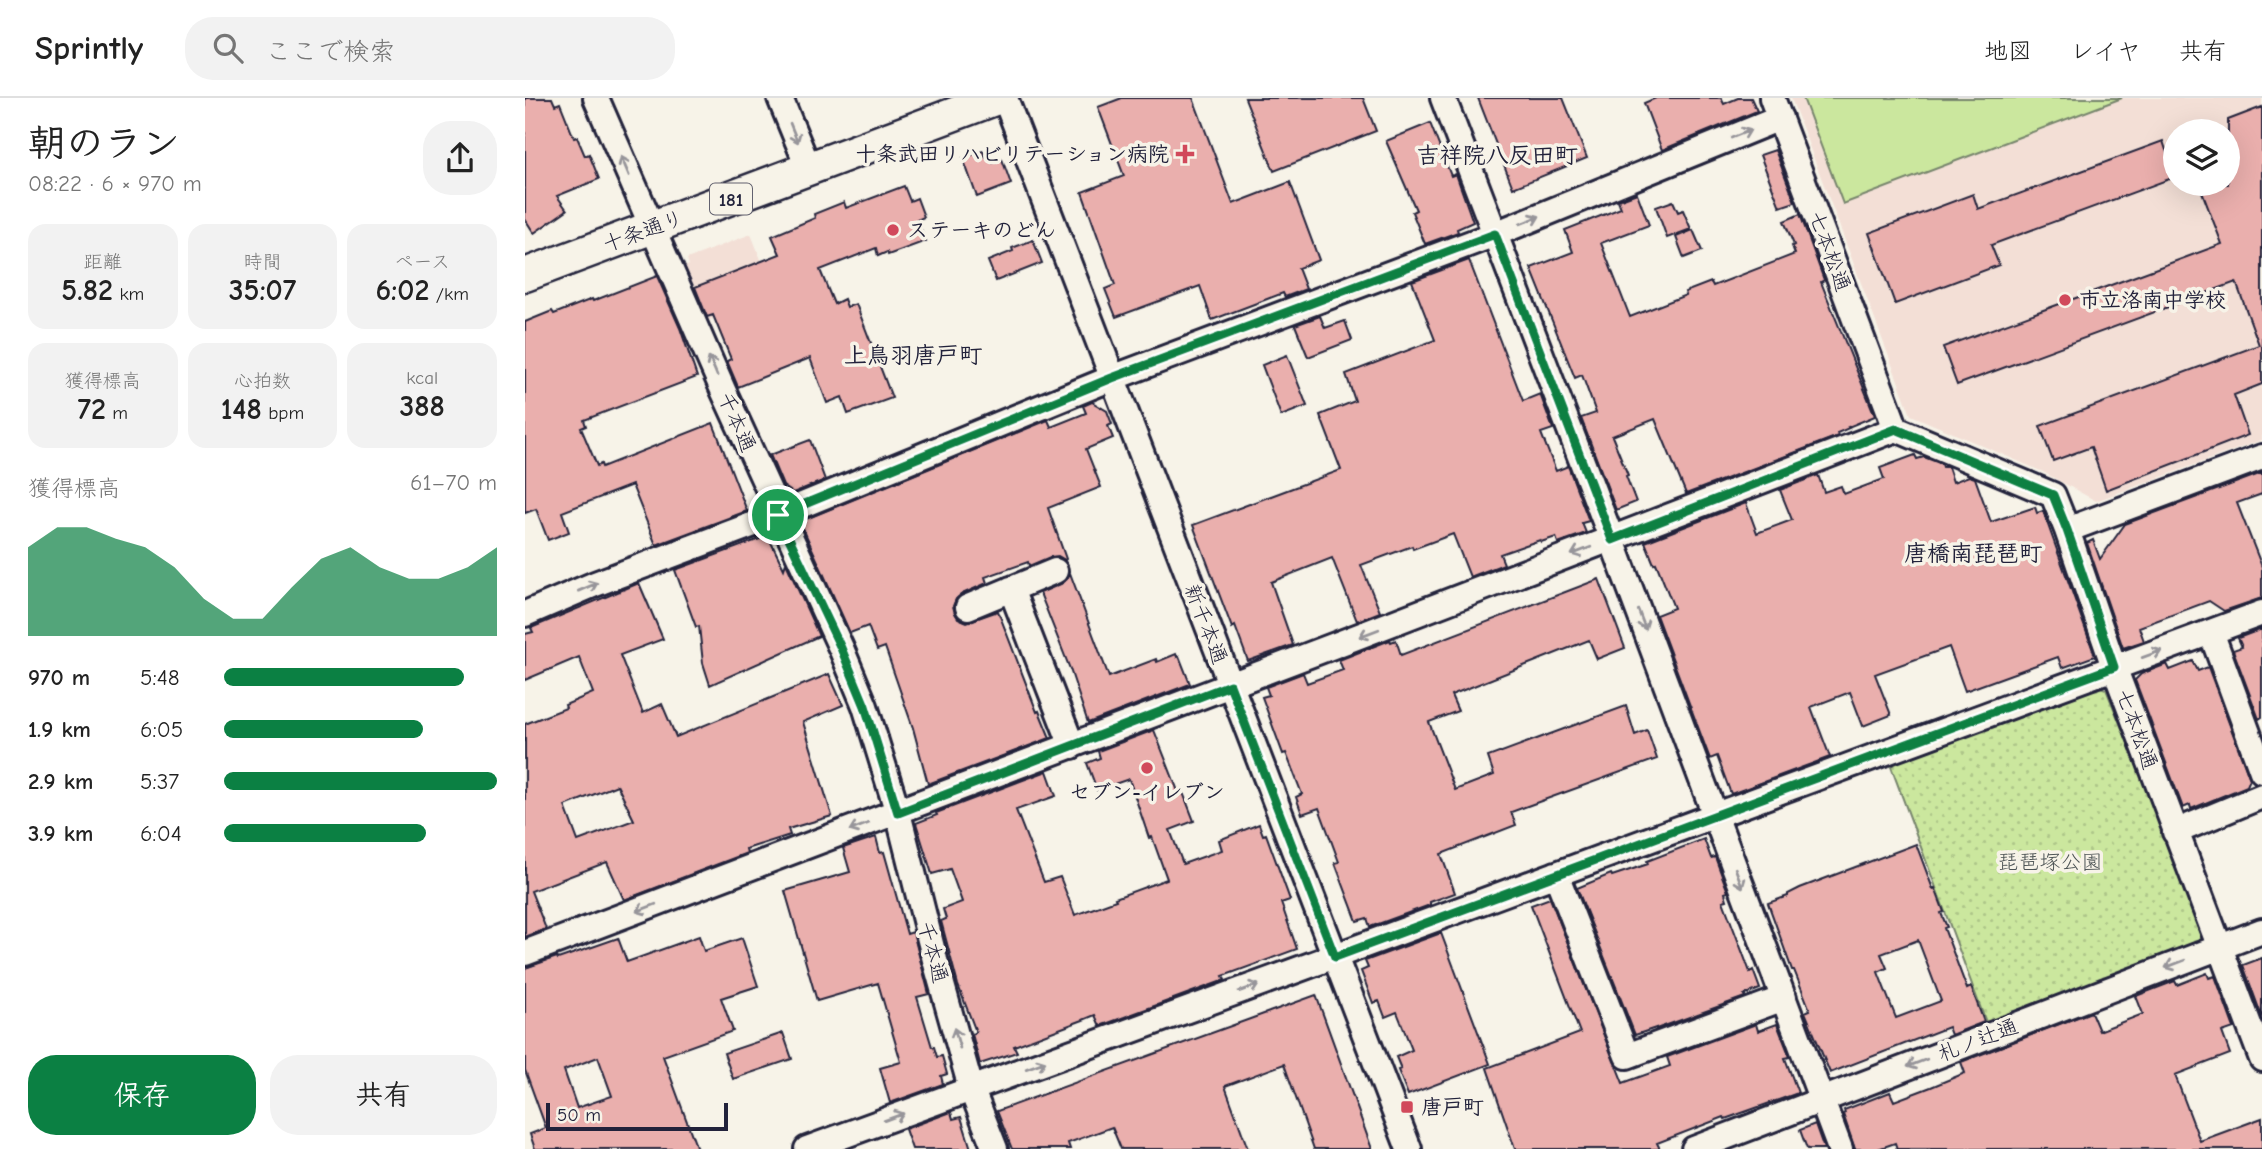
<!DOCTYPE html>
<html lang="ja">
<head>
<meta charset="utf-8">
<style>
	:root { --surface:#fff; --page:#f2f2f2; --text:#222; --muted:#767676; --line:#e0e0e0; --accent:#0b8043 }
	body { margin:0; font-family:"Comic Neue","Klee One",sans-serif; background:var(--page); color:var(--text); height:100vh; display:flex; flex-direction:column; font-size:26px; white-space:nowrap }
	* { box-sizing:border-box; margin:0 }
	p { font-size:23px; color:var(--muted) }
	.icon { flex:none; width:38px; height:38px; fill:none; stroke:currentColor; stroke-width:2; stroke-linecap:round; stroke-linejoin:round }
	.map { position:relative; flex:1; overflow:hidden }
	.panel { display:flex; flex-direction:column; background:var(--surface); width:525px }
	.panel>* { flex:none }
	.controls { position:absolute; left:1638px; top:21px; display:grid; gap:14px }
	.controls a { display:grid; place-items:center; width:77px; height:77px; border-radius:50%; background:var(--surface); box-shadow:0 7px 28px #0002; font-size:35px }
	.scale { position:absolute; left:21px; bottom:18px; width:182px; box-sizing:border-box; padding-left:7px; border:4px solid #22223b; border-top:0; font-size:19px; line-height:24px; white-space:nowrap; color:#22223b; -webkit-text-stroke:5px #f7f3e8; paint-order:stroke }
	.pin { position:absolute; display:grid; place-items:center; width:60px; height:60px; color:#fff; margin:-30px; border:4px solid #fff; border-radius:50%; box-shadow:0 2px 7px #0007 }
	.round { display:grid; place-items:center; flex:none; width:74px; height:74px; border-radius:28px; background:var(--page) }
	.headline { display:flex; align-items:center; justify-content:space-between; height:119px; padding:0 28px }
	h1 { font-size:38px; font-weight:800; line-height:52px }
	.metrics { display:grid; grid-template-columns:repeat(3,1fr); gap:10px; height:119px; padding:7px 28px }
	.metrics div { display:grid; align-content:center; border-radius:18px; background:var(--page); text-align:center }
	.metrics b { font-size:30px; font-weight:800 }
	.metrics small { font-size:19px; font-weight:400 }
	.metrics p { font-size:19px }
	.chart { height:196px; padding:14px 28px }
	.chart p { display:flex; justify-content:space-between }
	.chart svg { width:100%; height:126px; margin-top:7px; fill:var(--accent); opacity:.7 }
	.action { display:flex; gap:14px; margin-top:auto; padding:14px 28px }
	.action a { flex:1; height:80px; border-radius:28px; background:var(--accent); color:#fff; font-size:28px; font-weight:800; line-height:80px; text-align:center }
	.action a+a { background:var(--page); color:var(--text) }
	ul { padding:0 28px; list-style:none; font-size:23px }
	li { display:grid; grid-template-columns:112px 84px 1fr; align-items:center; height:52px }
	li i { height:18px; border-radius:9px; background:var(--accent) }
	header { display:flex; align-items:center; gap:42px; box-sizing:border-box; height:98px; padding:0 35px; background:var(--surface); border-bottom:2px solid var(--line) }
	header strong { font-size:33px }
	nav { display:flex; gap:38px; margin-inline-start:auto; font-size:24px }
	.search { width:490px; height:63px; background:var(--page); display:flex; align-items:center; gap:18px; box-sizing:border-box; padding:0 24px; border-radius:28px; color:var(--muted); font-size:26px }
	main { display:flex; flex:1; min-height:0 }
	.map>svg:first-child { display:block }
	.built { fill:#f3dfd6; fill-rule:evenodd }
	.grass { fill:url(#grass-dots); stroke:#76846c; stroke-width:2 }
	.garden { fill:#cbe79e; stroke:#76846c; stroke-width:2 }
	.building { fill:#eaafad; stroke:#22223b; stroke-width:2; fill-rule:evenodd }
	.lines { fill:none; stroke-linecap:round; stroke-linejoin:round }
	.minor-casing { stroke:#22223b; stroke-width:30 }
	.major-casing { stroke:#22223b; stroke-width:37 }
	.minor { stroke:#f7f3e8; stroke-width:24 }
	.major { stroke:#f7f3e8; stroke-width:32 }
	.oneway { stroke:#97959a }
	.route-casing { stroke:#fff; stroke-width:14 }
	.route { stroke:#0b8043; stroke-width:9 }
	.poi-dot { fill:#d1495b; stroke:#f7f3e8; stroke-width:2.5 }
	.labels { text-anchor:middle; stroke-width:7; stroke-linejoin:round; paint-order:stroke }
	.shield { fill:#f7f3e8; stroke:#62616f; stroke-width:2 }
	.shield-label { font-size:19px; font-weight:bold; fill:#22223b }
	.poi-label { font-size:21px; font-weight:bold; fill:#22223b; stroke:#f7f3e8; text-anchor:start }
	.street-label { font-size:21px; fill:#22223b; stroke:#f7f3e8 }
	.park-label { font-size:21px; fill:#4c5354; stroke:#f7f3e8 }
	.neighbourhood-label { font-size:23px; font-weight:bold; fill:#22223b; stroke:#f7f3e8 }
</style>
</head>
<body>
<header>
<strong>Sprintly</strong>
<div class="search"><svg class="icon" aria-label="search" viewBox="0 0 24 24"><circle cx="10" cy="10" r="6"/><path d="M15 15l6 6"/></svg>ここで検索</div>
<nav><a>地図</a><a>レイヤ</a><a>共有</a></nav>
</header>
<main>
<section class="panel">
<div class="headline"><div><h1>朝のラン</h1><p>08:22 · 6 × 970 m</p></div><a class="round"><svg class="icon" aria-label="share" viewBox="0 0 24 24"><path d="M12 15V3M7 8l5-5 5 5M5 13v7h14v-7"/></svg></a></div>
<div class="metrics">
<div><p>距離</p><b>5.82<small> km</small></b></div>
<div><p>時間</p><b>35:07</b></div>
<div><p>ペース</p><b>6:02<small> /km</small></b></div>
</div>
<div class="metrics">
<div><p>獲得標高</p><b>72<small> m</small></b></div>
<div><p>心拍数</p><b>148<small> bpm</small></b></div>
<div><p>kcal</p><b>388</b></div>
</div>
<div class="chart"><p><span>獲得標高</span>61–70 m</p>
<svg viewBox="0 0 160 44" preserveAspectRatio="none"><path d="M0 44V13L10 6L20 6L30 10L40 13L50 20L60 31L70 38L80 38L90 27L100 17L110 13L120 20L130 24L140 24L150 20L160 13V44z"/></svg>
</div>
<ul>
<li><b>970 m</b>5:48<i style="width:88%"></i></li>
<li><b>1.9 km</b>6:05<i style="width:73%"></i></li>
<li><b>2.9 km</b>5:37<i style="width:100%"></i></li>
<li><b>3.9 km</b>6:04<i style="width:74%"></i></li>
</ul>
<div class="action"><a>保存</a><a>共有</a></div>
</section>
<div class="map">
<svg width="1737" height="1051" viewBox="0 0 1737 1051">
	<defs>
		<pattern id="grass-dots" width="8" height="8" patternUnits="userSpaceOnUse" patternTransform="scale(1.75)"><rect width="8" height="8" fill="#cbe79e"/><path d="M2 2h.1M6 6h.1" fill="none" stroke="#aec689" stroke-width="1.8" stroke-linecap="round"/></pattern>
	</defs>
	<rect width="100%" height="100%" fill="#f7f3e8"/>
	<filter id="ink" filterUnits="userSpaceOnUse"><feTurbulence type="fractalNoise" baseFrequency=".0143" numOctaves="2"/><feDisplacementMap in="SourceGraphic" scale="14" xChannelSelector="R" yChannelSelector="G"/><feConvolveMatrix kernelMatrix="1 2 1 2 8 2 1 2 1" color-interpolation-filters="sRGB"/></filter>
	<g filter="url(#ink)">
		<path class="built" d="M 1266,0 L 1737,0 L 1737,342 L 1571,403 L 1518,374 L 1386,317 ZM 1650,33 L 1703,33 L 1703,86 L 1650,86 Z
			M 226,136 L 250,197 L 179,224 L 158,170 L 164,167 L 162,161 Z"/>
		<path class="grass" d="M 1570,587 L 1581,591 L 1679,833 L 1675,844 L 1462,927 L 1364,663 Z"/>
		<path class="garden" d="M 1278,0 L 1597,0 L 1318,106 Z"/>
		<path class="building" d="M 0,0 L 27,0 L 30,7 L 35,5 L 49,40 L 52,39 L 60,58 L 64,56 L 74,81 L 32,98 L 42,112 L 9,135 L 0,121 Z
			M 597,0 L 668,0 L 708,106 L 765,84 L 794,162 L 773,170 L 781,191 L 760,199 L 758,195 L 687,222 L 675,188 L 591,219 L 580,191 L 590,187 L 557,94 L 599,78 L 573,9 Z
			M 720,0 L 838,0 L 851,33 L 749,73 Z
			M 953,0 L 1038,0 L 1062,60 L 988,90 Z
			M 1131,0 L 1196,0 L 1199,6 L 1213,0 L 1226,0 L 1232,13 L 1137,52 L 1119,5 Z
			M 1737,9 L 1737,286 L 1709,297 L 1723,337 L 1581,392 L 1566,349 L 1528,363 L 1515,328 L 1734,247 L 1711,184 L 1432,287 L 1418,249 L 1697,146 L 1674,86 L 1703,86 L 1703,22 Z
			M 905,25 L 926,78 L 931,76 L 948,124 L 932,131 L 933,134 L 900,146 L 887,114 L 891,112 L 861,43 Z
			M 1638,43 L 1650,79 L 1466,147 L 1474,167 L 1370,206 L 1344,135 L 1448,96 L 1453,111 Z
			M 1250,52 L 1270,104 L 1255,109 L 1235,57 Z
			M 458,53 L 460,59 L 465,57 L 468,65 L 477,61 L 486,86 L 452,99 L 438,60 Z
			M 379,88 L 385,103 L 392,100 L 399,119 L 392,122 L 401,143 L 363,157 L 362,154 L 353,158 L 351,150 L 295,172 L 309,206 L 319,201 L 322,209 L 331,206 L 367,300 L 323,316 L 317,299 L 302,305 L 285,260 L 213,289 L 202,263 L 206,261 L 188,217 L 182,219 L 170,189 L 255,156 L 247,138 L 290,120 L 289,116 L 319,104 L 321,110 Z
			M 1112,95 L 1124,127 L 1076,145 L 1105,219 L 1161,197 L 1160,194 L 1186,184 L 1188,188 L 1270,156 L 1267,148 L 1269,147 L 1259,123 L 1275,116 L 1299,182 L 1296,184 L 1350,318 L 1323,329 L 1324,330 L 1312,335 L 1313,338 L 1161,396 L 1130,321 L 1087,338 L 1103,377 L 1101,378 L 1111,404 L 1091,412 L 1056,320 L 1071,315 L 1057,277 L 1050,280 L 1006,170 L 1048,154 L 1040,132 L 1096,110 L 1093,102 Z
			M 1148,103 L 1153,114 L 1158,112 L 1166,131 L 1142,140 L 1131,109 Z
			M 1168,132 L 1177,153 L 1159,160 L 1151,139 Z
			M 508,142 L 517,165 L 471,183 L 463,163 L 488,153 L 487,150 Z
			M 944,162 L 998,303 L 1015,296 L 1028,331 L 1016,335 L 1031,373 L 1043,368 L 1064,423 L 1057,425 L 1061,435 L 1033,445 L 1031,439 L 1016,444 L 1015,442 L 975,456 L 979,466 L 945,479 L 928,436 L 888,451 L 887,448 L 836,467 L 855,514 L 832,523 L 807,460 L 746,484 L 768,547 L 723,563 L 710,528 L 707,530 L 668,427 L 816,372 L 795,317 L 830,303 L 821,276 L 910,242 L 887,183 Z
			M 132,178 L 155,230 L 172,279 L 59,322 L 61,328 L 56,330 L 72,368 L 76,366 L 77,369 L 188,325 L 222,413 L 131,447 L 107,387 L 37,414 L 44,434 L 23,442 L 11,411 L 0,415 L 0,224 L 27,213 L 29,216 L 67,201 L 68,203 Z
			M 795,218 L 800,230 L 820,223 L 827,242 L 783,259 L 770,227 Z
			M 762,257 L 782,308 L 756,318 L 737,267 Z
			M 567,304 L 582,313 L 587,326 L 583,328 L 588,340 L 561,351 L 576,389 L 523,410 L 541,461 L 540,462 L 533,458 L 525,459 L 504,468 L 503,464 L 460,479 L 462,485 L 437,496 L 431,501 L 428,508 L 430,515 L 433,520 L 442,524 L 473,513 L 512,614 L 514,613 L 525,640 L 403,686 L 388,630 L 360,549 L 352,552 L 343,528 L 325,535 L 276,426 L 276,423 L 523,322 L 526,329 L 561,315 L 558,308 Z
			M 285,342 L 300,382 L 268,395 L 258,388 L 245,357 Z
			M 1390,357 L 1392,361 L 1399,359 L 1417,366 L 1418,369 L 1423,369 L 1428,384 L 1444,378 L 1450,380 L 1466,424 L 1510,409 L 1512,415 L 1518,413 L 1570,558 L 1537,570 L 1533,559 L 1440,593 L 1424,549 L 1350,576 L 1366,617 L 1338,628 L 1325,594 L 1286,609 L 1305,659 L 1206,696 L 1192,658 L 1185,661 L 1131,517 L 1149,510 L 1131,465 L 1129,466 L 1120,444 L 1221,405 L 1232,435 L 1267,422 L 1255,392 L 1293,377 L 1299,394 L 1316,388 L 1319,396 L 1359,381 L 1355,370 Z
			M 1737,375 L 1737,396 L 1712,405 L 1737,469 L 1737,500 L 1699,513 L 1684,503 L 1614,529 L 1619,543 L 1598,550 L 1562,445 L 1568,442 L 1575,461 L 1600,426 Z
			M 243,438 L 259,471 L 261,465 L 294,538 L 185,587 L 178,565 L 174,528 L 171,529 L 150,472 Z
			M 545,475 L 584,579 L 631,561 L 632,564 L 651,556 L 652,559 L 654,558 L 665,586 L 563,625 L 545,571 L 515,495 L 536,486 L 542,481 Z
			M 1074,481 L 1100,550 L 1072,561 L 1064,542 L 926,597 L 933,613 L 904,624 L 930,692 L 969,677 L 963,659 L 1101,608 L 1110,637 L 1122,632 L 1132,661 L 986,714 L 991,727 L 916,756 L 930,795 L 905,804 L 905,807 L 845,829 L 842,820 L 832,823 L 810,765 L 814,764 L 794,710 L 777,716 L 771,699 L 777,696 L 761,655 L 758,656 L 737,599 L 744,597 L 741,589 L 778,575 L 782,585 L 818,572 L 814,562 L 865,542 L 866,544 L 871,542 L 876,557 Z
			M 114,485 L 138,541 L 95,557 L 118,615 L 137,606 L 151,639 L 304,576 L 318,607 L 278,624 L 307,718 L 263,731 L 265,737 L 221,751 L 222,755 L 99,802 L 82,764 L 6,793 L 21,831 L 0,839 L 0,626 L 41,610 L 40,607 L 68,595 L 54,559 L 0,582 L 0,536 L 8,534 L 6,530 ZM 92,687 L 109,722 L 53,743 L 40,708 Z
			M 1737,531 L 1737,619 L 1734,621 L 1708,552 L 1717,549 L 1713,540 Z
			M 1668,563 L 1673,573 L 1683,569 L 1725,681 L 1722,688 L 1666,711 L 1665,707 L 1658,710 L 1610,582 L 1616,576 L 1642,566 L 1645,572 Z
			M 629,632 L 653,693 L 657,692 L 669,723 L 645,732 L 658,766 L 697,752 L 694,742 L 734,726 L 738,737 L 741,736 L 765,802 L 756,805 L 772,851 L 698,878 L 700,882 L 575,928 L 570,917 L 558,922 L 489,948 L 492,954 L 455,966 L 447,936 L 451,934 L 433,887 L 416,823 L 421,821 L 418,811 L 437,804 L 425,771 L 407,776 L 391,725 L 412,717 L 411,715 L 522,673 L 531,698 L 491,712 L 519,784 L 535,779 L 550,817 L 591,802 L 590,800 L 642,781 L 627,739 L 624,740 L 604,681 L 572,692 L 562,665 L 575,660 L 573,653 Z
			M 351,739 L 355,755 L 359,754 L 382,836 L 388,834 L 404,896 L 392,899 L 407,949 L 409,949 L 412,959 L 417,958 L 422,976 L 416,978 L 418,986 L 365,1005 L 355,970 L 376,964 L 353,885 L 292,903 L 260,793 L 325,774 L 318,750 Z
			M 1179,741 L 1186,760 L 1190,759 L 1203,794 L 1200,795 L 1202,802 L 1198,803 L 1225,874 L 1228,872 L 1235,891 L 1219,897 L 1220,899 L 1131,931 L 1131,930 L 1110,937 L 1052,790 L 1086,776 L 1087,778 L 1123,766 L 1122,763 Z
			M 1391,746 L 1408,791 L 1410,790 L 1419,814 L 1416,815 L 1422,829 L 1419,830 L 1442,891 L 1446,889 L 1459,924 L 1426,937 L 1423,929 L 1305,975 L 1280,914 L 1285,912 L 1269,872 L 1267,872 L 1243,805 L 1263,798 L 1263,796 L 1275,790 ZM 1393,842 L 1416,903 L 1371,920 L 1353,874 L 1362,870 L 1356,856 Z
			M 1025,800 L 1098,985 L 1145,968 L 1142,959 L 1231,926 L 1233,933 L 1252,926 L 1265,959 L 1260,960 L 1273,995 L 1200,1021 L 1199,1019 L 1132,1045 L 1135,1051 L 990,1051 L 962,970 L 1055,935 L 1006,807 Z
			M 916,835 L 965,966 L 883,997 L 873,972 L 876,971 L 871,959 L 887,952 L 872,914 L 860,919 L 854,903 L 848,905 L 836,873 L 843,870 L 840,863 Z
			M 174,838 L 179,853 L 217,840 L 233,888 L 196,900 L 208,933 L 138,958 L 172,1051 L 10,1051 L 5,1036 L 21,1030 L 0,972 L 0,870 L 32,859 L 33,861 L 93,840 L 102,864 ZM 73,959 L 87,998 L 52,1010 L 39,972 Z
			M 1737,860 L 1737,919 L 1718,867 Z
			M 1682,875 L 1684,880 L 1690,878 L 1709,930 L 1697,934 L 1705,956 L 1650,977 L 1675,1043 L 1737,1020 L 1737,1051 L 1372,1051 L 1370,1045 L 1353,1051 L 1330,1051 L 1318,1016 L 1320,1015 L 1319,1012 L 1365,994 L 1369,1003 L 1406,989 L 1440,975 L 1436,964 L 1566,914 L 1574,933 L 1618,916 L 1611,898 L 1650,883 L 1652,887 Z
			M 791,897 L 847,1051 L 789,1051 L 759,966 L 700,988 L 723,1051 L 596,1051 L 587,1029 L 543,1045 L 545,1051 L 487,1051 L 472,1013 Z
			M 258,935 L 267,961 L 208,981 L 199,955 Z
			M 426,1014 L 428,1021 L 436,1019 L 446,1051 L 387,1051 L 380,1031 Z
			M 1290,1026 L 1299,1051 L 1282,1051 L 1275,1032 Z"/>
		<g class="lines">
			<defs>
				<path id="minor" d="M 71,0 L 198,292 L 316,550 L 340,608 L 373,715 L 410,862 L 446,990 L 470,1051
					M 255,0 L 284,71
					M 480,0 L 884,1051
					M 918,0 L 1087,442 L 1315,1051
					M 1247,0 L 1371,331 L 1528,397 L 1542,432 L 1589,569 L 1737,961
					M 1542,432 L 1737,359
					M 486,491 L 547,648
					M 443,509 L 530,473
					M 0,516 L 70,486 L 253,417 L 587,280 L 970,136 L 1255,20
					M 1686,534 L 1737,673
					M 1650,734 L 1737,698
					M 1031,776 L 1102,958 L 1259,900
					M 0,855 L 821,543 L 1371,331
					M 282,1051 L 810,858 L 1737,515
					M 1169,1051 L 1737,833"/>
				<path id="major" d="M 0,177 L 472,0"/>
			</defs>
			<use href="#minor" class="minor-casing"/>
			<use href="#major" class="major-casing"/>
			<use href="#minor" class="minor"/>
			<use href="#major" class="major"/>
		</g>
		<defs><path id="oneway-shaft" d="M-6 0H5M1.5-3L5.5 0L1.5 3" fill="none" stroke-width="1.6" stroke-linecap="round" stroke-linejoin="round" transform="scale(1.75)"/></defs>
		<g class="oneway">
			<use href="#oneway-shaft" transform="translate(269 35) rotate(68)"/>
			<use href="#oneway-shaft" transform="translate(1216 36) rotate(-22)"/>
			<use href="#oneway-shaft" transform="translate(100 68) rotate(-113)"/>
			<use href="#oneway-shaft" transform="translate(1005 122) rotate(-22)"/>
			<use href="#oneway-shaft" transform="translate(188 268) rotate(-113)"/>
			<use href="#oneway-shaft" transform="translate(1056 453) rotate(159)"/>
			<use href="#oneway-shaft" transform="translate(63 489) rotate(-23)"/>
			<use href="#oneway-shaft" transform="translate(1117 522) rotate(69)"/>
			<use href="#oneway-shaft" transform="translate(844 535) rotate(159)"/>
			<use href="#oneway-shaft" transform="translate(1627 556) rotate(-20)"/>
			<use href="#oneway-shaft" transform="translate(334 729) rotate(159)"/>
			<use href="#oneway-shaft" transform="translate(1214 780) rotate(69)"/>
			<use href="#oneway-shaft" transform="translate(121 810) rotate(159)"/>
			<use href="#oneway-shaft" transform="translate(1650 866) rotate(159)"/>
			<use href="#oneway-shaft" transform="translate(724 890) rotate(-20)"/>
			<use href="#oneway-shaft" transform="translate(432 940) rotate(-106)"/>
			<use href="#oneway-shaft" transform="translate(1392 965) rotate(159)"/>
			<use href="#oneway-shaft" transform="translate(511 967) rotate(-20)"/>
			<use href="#oneway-shaft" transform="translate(369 1019) rotate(-20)"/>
		</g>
	</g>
	<g class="lines" filter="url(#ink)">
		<defs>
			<path id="route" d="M 970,136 L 1087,442 L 1371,331 L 1528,397 L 1542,432 L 1589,569 L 810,859 L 705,587 L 373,715 L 340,608 L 316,550 L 253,417 L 587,280 Z"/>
		</defs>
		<use href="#route" class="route-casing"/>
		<use href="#route" class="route"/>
	</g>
	<g class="poi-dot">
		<path d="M656.5 45.5h7v7h7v7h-7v7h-7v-7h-7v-7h7z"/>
		<circle cx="368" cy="132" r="7"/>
		<circle cx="1540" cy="202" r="7"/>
		<circle cx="622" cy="670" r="7"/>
		<rect x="875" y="1002" width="14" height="14" rx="3.5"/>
	</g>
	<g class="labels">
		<rect class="shield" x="185" y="85.5" width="42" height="31" rx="5"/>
		<g class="shield-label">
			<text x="206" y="108">181</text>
		</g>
		<g class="poi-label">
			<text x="644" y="63" text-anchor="end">十条武田リハビリテーション病院</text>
			<text x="382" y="139">ステーキのどん</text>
			<text x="1554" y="209">市立洛南中学校</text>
			<text x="622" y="701" text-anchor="middle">セブン-イレブン</text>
			<text x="896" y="1016">唐戸町</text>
		</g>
		<g class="street-label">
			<text transform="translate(118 133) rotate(-20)" y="7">十条通り</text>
			<text transform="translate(1305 153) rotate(70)" y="7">七本松通</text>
			<text transform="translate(212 324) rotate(66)" y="7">千本通</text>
			<text transform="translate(681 526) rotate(69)" y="7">新千本通</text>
			<text transform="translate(1612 631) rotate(70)" y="7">七本松通</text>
			<text transform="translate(408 854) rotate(75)" y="7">千本通</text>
			<text transform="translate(1453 942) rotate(-21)" y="7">札ノ辻通</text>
		</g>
		<g class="park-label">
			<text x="1525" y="771">琵琶塚公園</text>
		</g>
		<g class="neighbourhood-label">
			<text x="972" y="65">吉祥院八反田町</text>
			<text x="388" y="265">上鳥羽唐戸町</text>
			<text x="1448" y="463">唐橋南琵琶町</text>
		</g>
	</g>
</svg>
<div class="controls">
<a><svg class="icon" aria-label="layers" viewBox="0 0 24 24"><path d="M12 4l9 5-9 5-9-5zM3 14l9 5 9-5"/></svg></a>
</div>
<div class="scale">50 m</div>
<div class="pin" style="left:253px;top:417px;background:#1e9e55"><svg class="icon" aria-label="arrive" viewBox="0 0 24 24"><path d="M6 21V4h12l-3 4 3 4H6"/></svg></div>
</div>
</main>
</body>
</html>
